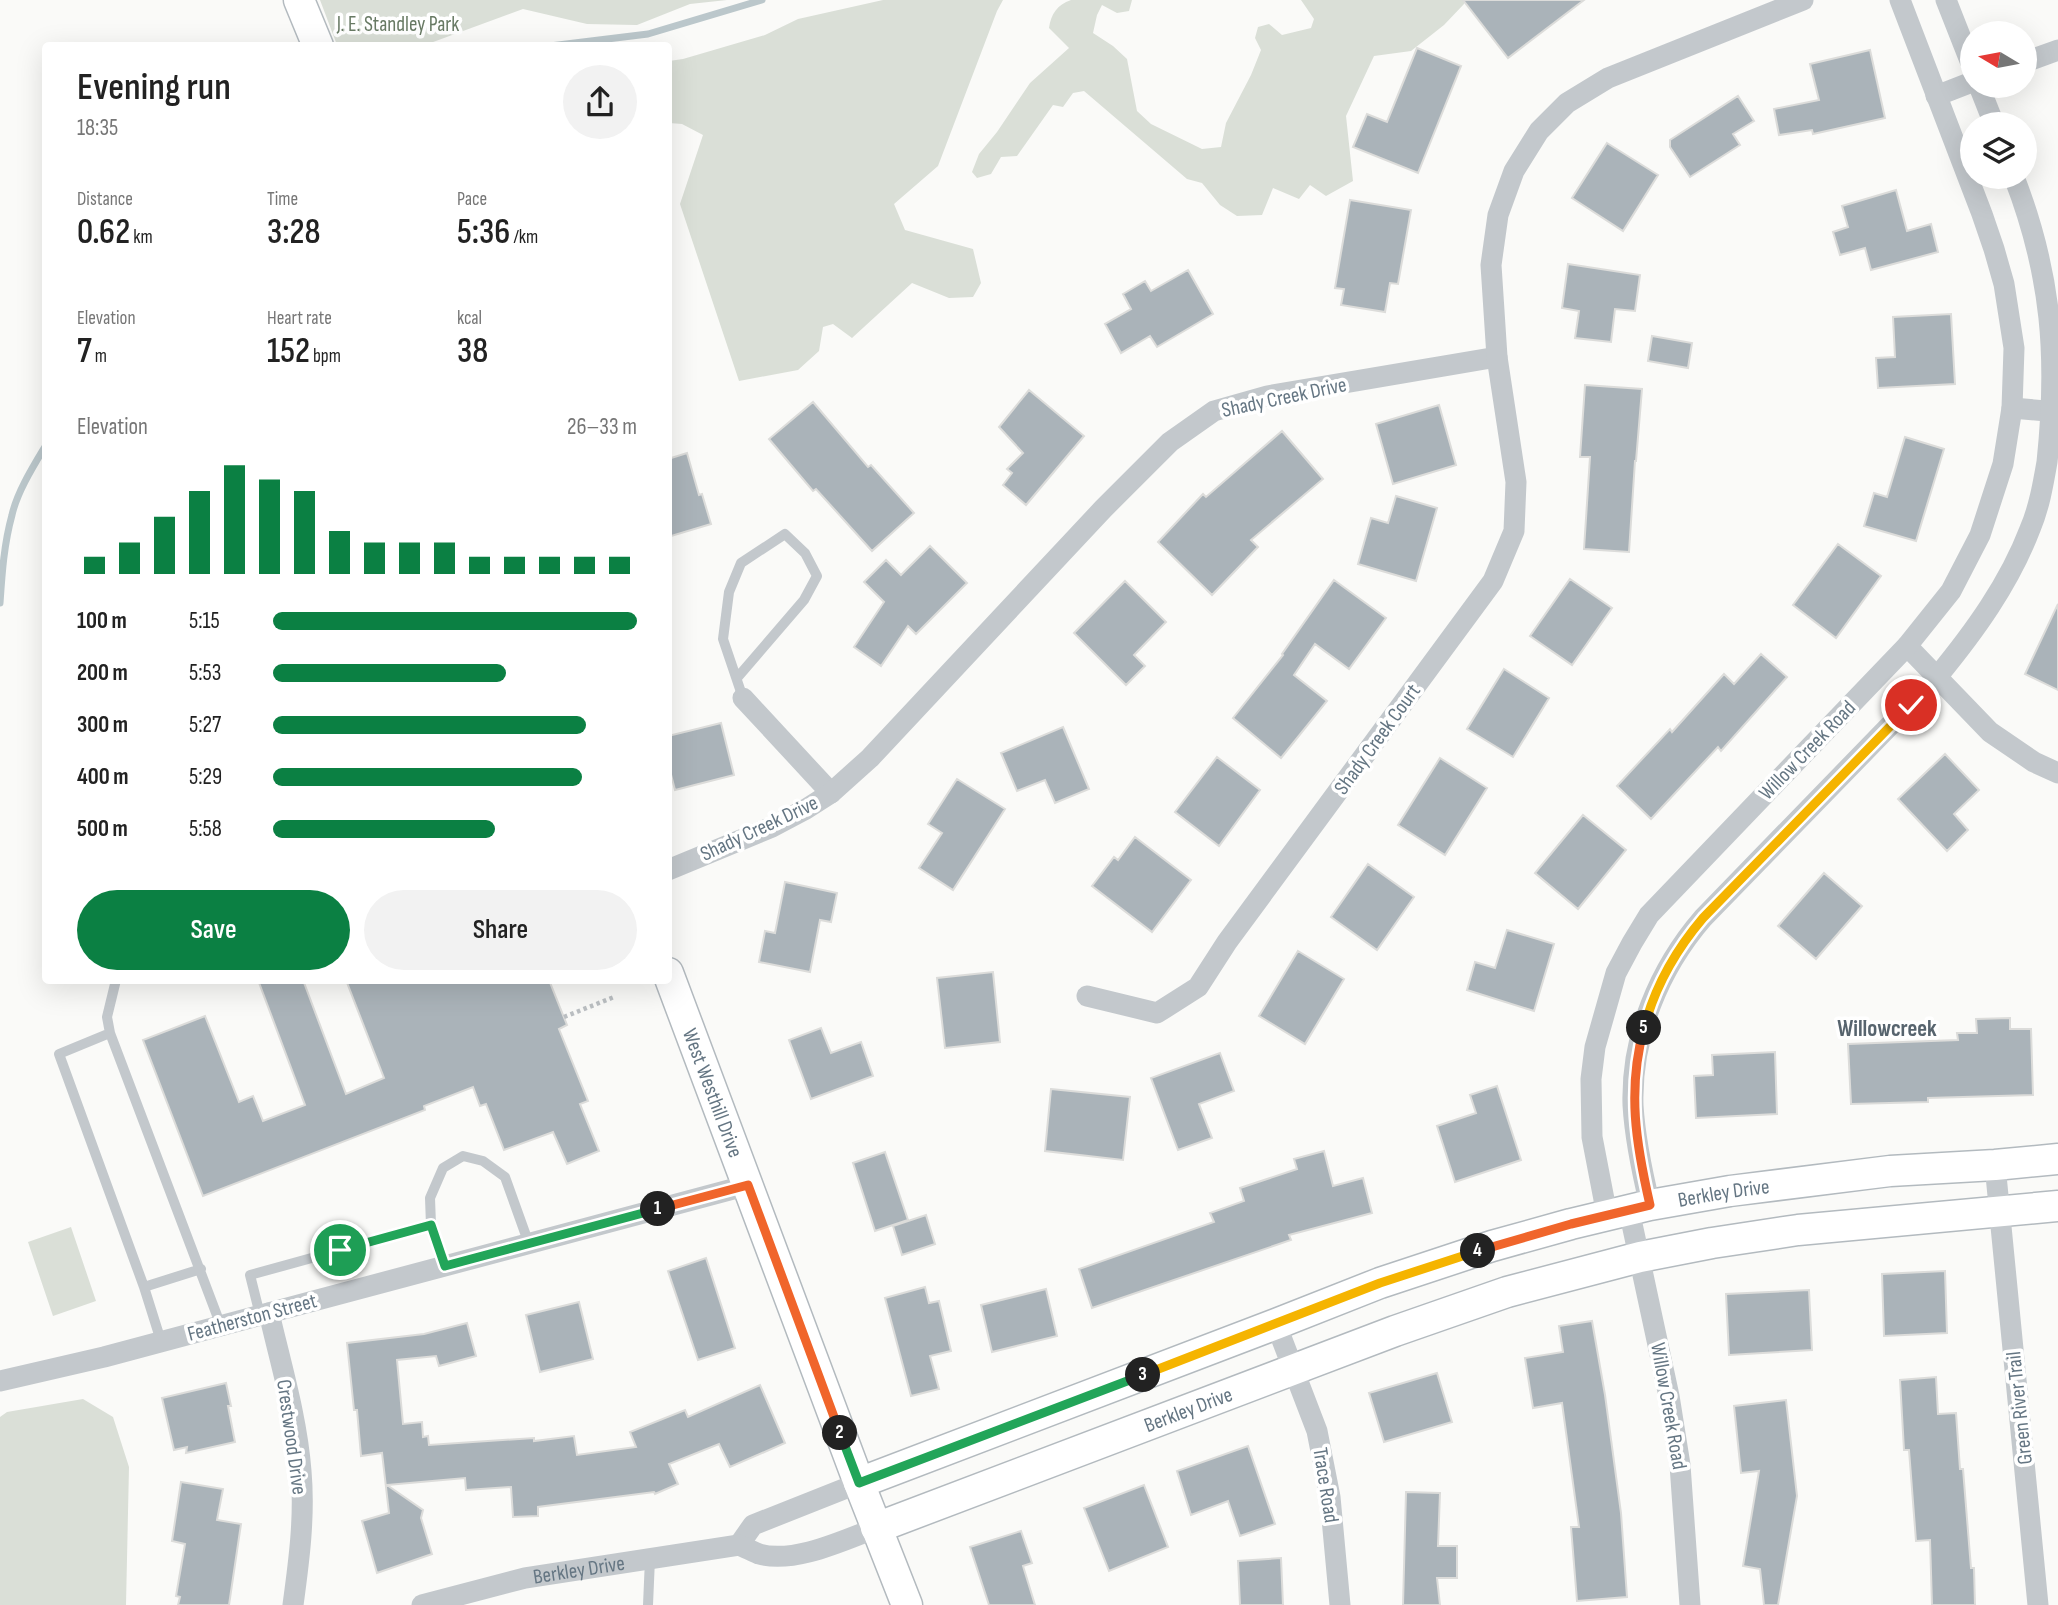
<!DOCTYPE html>
<html lang="en">
<head>
<meta charset="utf-8">
<style>
	:root { --surface:#fff; --page:#f2f2f2; --text:#222; --muted:#767676; --accent:#0b8043 }
	body { margin:0; font-family:"Sofia Sans Condensed",sans-serif; background:var(--page); color:var(--text); height:100vh; display:flex; flex-direction:column; font-size:26px; white-space:nowrap }
	* { box-sizing:border-box; margin:0 }
	p { font-size:23px; color:var(--muted) }
	.icon { flex:none; width:38px; height:38px; fill:none; stroke:currentColor; stroke-width:2; stroke-linecap:round; stroke-linejoin:round }
	.map { position:relative; flex:1; overflow:hidden }
	.sheet { position:absolute; left:42px; top:42px; width:630px; height:942px; display:flex; flex-direction:column; background:var(--surface); border-radius:7px; box-shadow:0 7px 28px #0002 }
	.sheet>* { flex:none }
	.needle { width:46px; rotate:280deg }
	.buttons { position:absolute; left:1960px; top:21px; display:grid; gap:14px }
	.buttons a { display:grid; place-items:center; width:77px; height:77px; border-radius:50%; background:var(--surface); box-shadow:0 7px 28px #0002; font-size:35px }
	.pin { position:absolute; display:grid; place-items:center; width:60px; height:60px; color:#fff; margin:-30px; border:4px solid #fff; border-radius:50%; box-shadow:0 2px 7px #0007 }
	.km { position:absolute; width:35px; height:35px; margin:-18px; border-radius:50%; background:#222; color:#fff; font-size:19px; line-height:35px; text-align:center }
	.round { display:grid; place-items:center; flex:none; width:74px; height:74px; border-radius:37px; background:var(--page) }
	.head { display:flex; align-items:center; justify-content:space-between; height:119px; padding:0 35px }
	h1 { font-size:38px; font-weight:600; line-height:52px }
	.metrics { display:grid; grid-template-columns:repeat(3,1fr); gap:10px; height:119px; padding:7px 35px }
	.metrics div { display:grid; align-content:center }
	.metrics b { font-size:35px; font-weight:600 }
	.metrics small { font-size:19px; font-weight:400 }
	.metrics p { font-size:19px }
	.chart { height:196px; padding:14px 35px }
	.chart p { display:flex; justify-content:space-between }
	.chart svg { width:100%; height:126px; margin-top:7px; stroke:var(--accent); stroke-width:6 }
	.action { display:flex; gap:14px; margin-top:auto; padding:14px 35px }
	.action a { flex:1; height:80px; border-radius:42px; background:var(--accent); color:#fff; font-size:28px; font-weight:600; line-height:80px; text-align:center }
	.action a+a { background:var(--page); color:var(--text) }
	ul { padding:0 35px; list-style:none; font-size:23px }
	li { display:grid; grid-template-columns:112px 84px 1fr; align-items:center; height:52px }
	li i { height:18px; border-radius:9px; background:var(--accent) }
	.map>svg:first-child { display:block }
	.green { fill:#dadfd7 }
	.lines { fill:none; stroke-linecap:round; stroke-linejoin:round }
	.stream { stroke:#bbc7cb; stroke-width:7 }
	.building { fill:#aab3b9; stroke:#dcdcda; stroke-width:2 }
	.secondary-casing { stroke:#b3babf; stroke-width:33 }
	.path { stroke:#bbbfc2; stroke-width:4.5; stroke-dasharray:3.5 3.5; stroke-linecap:butt }
	.lane { stroke:#c3c8cc; stroke-width:10 }
	.street { stroke:#c3c8cc; stroke-width:21 }
	.secondary { stroke:#fff; stroke-width:30 }
	.split-1-casing { stroke:#fff; stroke-width:14 }
	.split-2-casing { stroke:#fff; stroke-width:14 }
	.split-3-casing { stroke:#fff; stroke-width:14 }
	.split-4-casing { stroke:#fff; stroke-width:14 }
	.split-5-casing { stroke:#fff; stroke-width:14 }
	.split-6-casing { stroke:#fff; stroke-width:14 }
	.split-1 { stroke:#22a559; stroke-width:9 }
	.split-2 { stroke:#f0652b; stroke-width:9 }
	.split-3 { stroke:#22a559; stroke-width:9 }
	.split-4 { stroke:#f5b400; stroke-width:9 }
	.split-5 { stroke:#f0652b; stroke-width:9 }
	.split-6 { stroke:#f5b400; stroke-width:9 }
	.labels { text-anchor:middle; stroke-width:7; stroke-linejoin:round; paint-order:stroke }
	.park-label { font-size:21px; fill:#687a64; stroke:#fff }
	.street-label { font-size:21px; fill:#657683; stroke:#fff }
	.neighbourhood-label { font-size:23px; font-weight:bold; fill:#57646e; stroke:#fff }
</style>
</head>
<body>
<div class="map">
<svg width="2058" height="1605" viewBox="0 0 2058 1605">
	<rect width="100%" height="100%" fill="#fafaf8"/>
	<path class="green" d="M 320,0 L 727,0 L 690,4 L 637,25 L 587,24 L 523,9 L 425,45 L 337,45 Z
		M 883,0 L 1003,0 L 997,11 L 938,166 L 894,204 L 905,230 L 973,249 L 981,283 L 973,297 L 949,298 L 912,283 L 852,338 L 833,324 L 823,327 L 819,351 L 798,370 L 739,381 L 680,204 L 703,135 L 682,124 L 669,123 L 669,61 L 683,59 L 765,35 L 798,19 Z
		M 1071,0 L 1132,0 L 1129,11 L 1117,13 L 1102,5 L 1097,15 L 1093,33 L 1113,46 L 1127,59 L 1137,111 L 1151,124 L 1202,149 L 1221,147 L 1226,123 L 1251,75 L 1261,50 L 1255,38 L 1258,27 L 1269,24 L 1282,35 L 1311,28 L 1314,19 L 1301,0 L 1465,0 L 1464,4 L 1444,25 L 1411,51 L 1374,56 L 1346,116 L 1353,181 L 1326,196 L 1310,185 L 1299,199 L 1273,188 L 1262,215 L 1237,216 L 1220,205 L 1202,183 L 1187,179 L 1084,91 L 1073,93 L 1063,107 L 1053,105 L 1017,156 L 1001,157 L 991,174 L 977,178 L 972,172 L 979,154 L 997,132 L 1030,83 L 1069,48 L 1049,28 C 1051,14 1057,5 1071,0 Z
		M 71,1227 L 96,1301 L 53,1316 L 28,1242 Z
		M 83,1399 L 113,1417 L 129,1467 L 126,1605 L 0,1605 L 0,1417 L 7,1412 Z"/>
	<g class="lines">
		<path class="stream" d="M 550,46 L 648,34 L 762,0
			M 0,603 C 2,573 4,544 12,515 C 17,492 34,465 46,445"/>
	</g>
	<path class="building" d="M 1463,0 L 1584,0 L 1508,58 Z
		M 1417,48 L 1461,66 L 1418,173 L 1353,147 L 1367,114 L 1387,122 Z
		M 1870,50 L 1885,118 L 1813,134 L 1812,130 L 1779,135 L 1774,109 L 1819,100 L 1810,64 Z
		M 1738,96 L 1754,121 L 1733,134 L 1740,145 L 1690,177 L 1670,147 L 1670,140 Z
		M 1607,143 L 1658,175 L 1623,231 L 1572,198 Z
		M 1896,190 L 1907,231 L 1931,224 L 1938,252 L 1871,270 L 1865,248 L 1840,255 L 1833,232 L 1848,227 L 1842,206 Z
		M 1350,200 L 1411,210 L 1398,284 L 1390,283 L 1385,312 L 1341,305 L 1344,289 L 1335,288 Z
		M 1568,264 L 1640,275 L 1635,311 L 1615,309 L 1611,342 L 1575,338 L 1579,311 L 1562,308 Z
		M 1188,270 L 1213,314 L 1157,347 L 1150,336 L 1121,353 L 1105,324 L 1131,309 L 1123,294 L 1145,281 L 1151,291 Z
		M 1951,314 L 1955,384 L 1878,388 L 1876,358 L 1895,357 L 1893,317 Z
		M 1652,336 L 1692,343 L 1688,368 L 1648,361 Z
		M 1585,385 L 1642,389 L 1636,461 L 1635,461 L 1629,552 L 1584,549 L 1590,457 L 1580,457 Z
		M 1029,390 L 1084,436 L 1026,505 L 1003,485 L 1012,473 L 1007,469 L 1023,453 L 999,427 Z
		M 813,402 L 868,467 L 871,465 L 914,513 L 872,551 L 816,489 L 813,491 L 769,439 Z
		M 1439,405 L 1456,465 L 1393,484 L 1376,424 Z
		M 1282,431 L 1323,479 L 1251,540 L 1258,547 L 1212,595 L 1158,542 L 1203,494 L 1206,497 Z
		M 1905,437 L 1944,449 L 1916,541 L 1864,526 L 1874,493 L 1887,497 Z
		M 687,453 L 699,495 L 702,494 L 711,524 L 668,537 L 668,459 Z
		M 1396,496 L 1437,508 L 1416,581 L 1358,564 L 1371,518 L 1388,523 Z
		M 1838,544 L 1881,576 L 1836,638 L 1793,605 Z
		M 930,546 L 967,583 L 916,634 L 908,626 L 881,666 L 854,647 L 884,602 L 864,582 L 886,560 L 901,575 Z
		M 1570,579 L 1612,608 L 1572,665 L 1530,636 Z
		M 1334,580 L 1386,618 L 1349,669 L 1315,644 L 1294,675 L 1327,701 L 1281,758 L 1233,718 L 1283,655 L 1282,654 Z
		M 1125,581 L 1166,622 L 1134,655 L 1145,666 L 1126,685 L 1074,633 Z
		M 2058,604 L 2058,690 L 2025,674 Z
		M 1761,654 L 1787,677 L 1721,751 L 1718,747 L 1651,819 L 1617,786 L 1670,729 L 1672,732 L 1724,674 L 1734,684 Z
		M 1504,669 L 1549,698 L 1513,757 L 1467,729 Z
		M 721,723 L 734,775 L 675,790 L 668,763 L 668,736 Z
		M 1063,727 L 1089,789 L 1055,803 L 1045,780 L 1017,791 L 1001,753 Z
		M 1945,754 L 1979,790 L 1954,814 L 1968,830 L 1947,851 L 1898,799 Z
		M 1217,757 L 1260,790 L 1219,846 L 1175,812 Z
		M 1440,758 L 1487,788 L 1445,855 L 1398,825 Z
		M 957,779 L 1005,809 L 953,890 L 919,868 L 942,833 L 928,824 Z
		M 1583,815 L 1626,850 L 1578,909 L 1535,873 Z
		M 1135,837 L 1191,880 L 1152,932 L 1092,886 L 1114,857 L 1118,860 Z
		M 1368,864 L 1414,897 L 1377,950 L 1331,917 Z
		M 1824,873 L 1862,906 L 1816,959 L 1778,926 Z
		M 785,882 L 837,893 L 831,922 L 820,920 L 810,972 L 759,962 L 765,931 L 775,933 Z
		M 1507,930 L 1554,944 L 1534,1011 L 1467,990 L 1475,962 L 1495,968 Z
		M 1298,951 L 1344,979 L 1305,1044 L 1259,1016 Z
		M 993,972 L 1000,1042 L 945,1048 L 937,978 Z
		M 258,980 L 303,980 L 346,1094 L 384,1078 L 346,980 L 549,980 L 567,1025 L 559,1029 L 588,1101 L 580,1104 L 599,1151 L 567,1164 L 553,1132 L 504,1150 L 486,1104 L 480,1106 L 473,1087 L 424,1106 L 425,1110 L 203,1196 L 143,1040 L 205,1016 L 239,1102 L 253,1096 L 263,1121 L 305,1105 Z
		M 2010,1018 L 2010,1029 L 2031,1029 L 2033,1095 L 1928,1098 L 1928,1102 L 1851,1104 L 1848,1044 L 1958,1040 L 1957,1033 L 1977,1033 L 1976,1019 Z
		M 821,1028 L 831,1053 L 861,1042 L 873,1076 L 811,1099 L 789,1040 Z
		M 1775,1052 L 1777,1114 L 1696,1118 L 1694,1076 L 1713,1075 L 1712,1055 Z
		M 1220,1053 L 1234,1091 L 1199,1104 L 1212,1138 L 1178,1150 L 1151,1078 Z
		M 1497,1086 L 1521,1160 L 1455,1182 L 1437,1126 L 1476,1113 L 1470,1095 Z
		M 1051,1089 L 1130,1097 L 1123,1160 L 1045,1151 Z
		M 1324,1151 L 1333,1186 L 1363,1178 L 1372,1213 L 1289,1235 L 1291,1240 L 1092,1308 L 1079,1269 L 1214,1222 L 1210,1213 L 1244,1201 L 1240,1188 L 1297,1169 L 1294,1159 Z
		M 885,1152 L 908,1220 L 875,1231 L 853,1163 Z
		M 926,1215 L 935,1244 L 902,1255 L 893,1226 Z
		M 706,1258 L 735,1348 L 698,1360 L 668,1271 Z
		M 1945,1271 L 1947,1333 L 1884,1336 L 1882,1274 Z
		M 925,1287 L 929,1303 L 939,1301 L 951,1351 L 930,1356 L 939,1389 L 911,1396 L 885,1298 Z
		M 1046,1289 L 1057,1336 L 992,1352 L 981,1305 Z
		M 1809,1290 L 1812,1350 L 1729,1355 L 1726,1294 Z
		M 579,1302 L 593,1359 L 540,1372 L 526,1315 Z
		M 1592,1321 L 1605,1395 L 1621,1513 L 1627,1597 L 1577,1601 L 1571,1527 L 1579,1527 L 1562,1403 L 1533,1408 L 1525,1358 L 1563,1352 L 1559,1326 Z
		M 467,1323 L 476,1356 L 439,1366 L 436,1356 L 397,1360 L 403,1424 L 422,1422 L 423,1437 L 428,1436 L 429,1445 L 534,1438 L 534,1441 L 574,1436 L 577,1455 L 636,1447 L 630,1432 L 685,1410 L 688,1417 L 760,1385 L 785,1443 L 730,1467 L 719,1444 L 669,1464 L 678,1484 L 655,1494 L 654,1492 L 538,1507 L 538,1516 L 513,1517 L 511,1487 L 466,1490 L 465,1478 L 387,1485 L 423,1510 L 421,1518 L 432,1554 L 377,1573 L 362,1521 L 389,1513 L 382,1453 L 361,1456 L 357,1410 L 354,1410 L 347,1343 L 424,1334 Z
		M 1437,1373 L 1452,1422 L 1384,1442 L 1369,1393 Z
		M 1936,1377 L 1938,1414 L 1956,1413 L 1960,1469 L 1963,1469 L 1971,1568 L 1974,1568 L 1975,1605 L 1932,1605 L 1930,1540 L 1916,1541 L 1909,1450 L 1904,1450 L 1900,1380 Z
		M 226,1383 L 231,1406 L 228,1406 L 235,1442 L 186,1453 L 187,1447 L 174,1450 L 162,1398 Z
		M 1786,1400 L 1797,1496 L 1778,1605 L 1764,1605 L 1760,1569 L 1743,1566 L 1759,1471 L 1741,1473 L 1734,1406 Z
		M 1248,1446 L 1275,1524 L 1240,1536 L 1228,1501 L 1191,1515 L 1177,1471 Z
		M 181,1482 L 223,1489 L 217,1520 L 241,1524 L 229,1605 L 178,1605 L 180,1597 L 176,1596 L 185,1544 L 172,1541 Z
		M 1144,1485 L 1168,1547 L 1109,1571 L 1084,1508 Z
		M 1406,1492 L 1440,1493 L 1438,1546 L 1457,1546 L 1457,1578 L 1437,1578 L 1440,1605 L 1403,1605 Z
		M 1021,1531 L 1032,1563 L 1023,1566 L 1035,1605 L 989,1605 L 970,1547 Z
		M 1281,1558 L 1283,1605 L 1240,1605 L 1238,1561 Z"/>
	<g class="lines">
		<defs>
			<g id="secondary">
				<path d="M 299,0 L 318,46"/>
				<path id="s2" d="M 668,973 L 859,1483 L 907,1605"/>
				<path id="s3" d="M 859,1483 L 1276,1324 L 1380,1283 L 1492,1246 L 1571,1224 L 1650,1205 L 1730,1191 L 1890,1171 L 1995,1165 L 2058,1159"/>
				<path id="s4" d="M 876,1528 L 1395,1331 L 1507,1292 L 1640,1257 L 1712,1243 L 1798,1230 L 2058,1206"/>
			</g>
		</defs>
		<use href="#secondary" class="secondary-casing"/>
		<path class="path" d="M 564,1017 L 614,997"/>
		<path class="lane" d="M 737,678 L 804,600 L 817,576 L 805,553 L 785,534 L 741,563 L 729,592 L 723,639 L 743,698
			M 116,980 L 107,1017 L 110,1033 L 221,1326
			M 110,1033 L 59,1054 L 144,1287 L 161,1341
			M 431,1225 L 430,1198 L 443,1168 L 463,1156 L 483,1161 L 505,1177 L 529,1244
			M 144,1287 L 201,1269
			M 260,1315 L 250,1275 L 431,1225 L 445,1266
			M 648,1605 L 650,1559"/>
		<g class="street">
			<path d="M 1946,0 L 1972,66"/>
			<path d="M 2025,62 L 2058,50"/>
			<path d="M 1979,86 L 1994,124"/>
			<path d="M 1936,96 L 1972,82"/>
			<path d="M 2012,408 L 2058,412"/>
			<path d="M 1907,646 L 1990,732 L 2034,762 L 2058,773"/>
			<path d="M 743,698 L 831,793"/>
			<path d="M 668,870 L 772,827 L 806,809 L 831,793 L 870,758 L 1103,509 L 1170,442 L 1214,411 L 1267,396 L 1497,357"/>
			<path d="M 1087,996 L 1157,1013 L 1198,987 L 1227,942 L 1493,581 L 1514,531 L 1516,482 L 1497,357 L 1491,265 L 1498,215 L 1514,171 L 1539,131 L 1567,103 L 1608,78 L 1803,0"/>
			<path d="M 1995,1165 L 2038,1605"/>
			<path d="M 1650,1205 C 1642,1172 1635,1139 1633,1105 C 1631,1036 1659,969 1703,918 L 1937,677 C 1974,632 2009,584 2030,529 C 2039,508 2043,485 2047,462 C 2058,358 2052,275 2014,177"/>
			<path d="M 1629,1210 L 1669,1396 L 1680,1465 L 1690,1605"/>
			<path d="M 1607,1215 L 1592,1137 L 1591,1079 L 1595,1047 L 1616,973 L 1632,943 L 1649,915 L 1907,646 L 1951,591 L 1980,535 L 2003,464 L 2012,408 L 2014,348 L 2004,284 L 1994,249 L 1982,214 L 1900,0"/>
			<path d="M 269,1313 C 281,1365 297,1418 301,1471 C 305,1516 299,1561 293,1605"/>
			<path d="M 1276,1324 L 1317,1431 L 1330,1497 L 1340,1605"/>
			<path d="M 0,1381 L 104,1357 L 748,1185"/>
			<path d="M 739,1545 L 753,1525 L 859,1483"/>
			<path id="s1" d="M 422,1605 L 525,1578 L 739,1545 C 746,1548 752,1551 759,1554 C 794,1564 844,1540 876,1528"/>
		</g>
		<use href="#secondary" class="secondary"/>
	</g>
	<g class="lines">
		<defs>
			<path id="split-1" d="M 340,1250 L 431,1225 L 445,1266 L 658,1209"/>
			<path id="split-2" d="M 658,1209 L 748,1185 L 840,1433"/>
			<path id="split-3" d="M 840,1433 L 859,1483 L 1143,1375"/>
			<path id="split-4" d="M 1143,1375 L 1380,1283 L 1478,1251"/>
			<path id="split-5" d="M 1478,1251 L 1571,1224 L 1650,1205 C 1636,1144 1627,1090 1644,1028"/>
			<path id="split-6" d="M 1644,1028 C 1655,986 1675,951 1703,918 L 1911,705"/>
		</defs>
		<use href="#split-1" class="split-1-casing"/>
		<use href="#split-2" class="split-2-casing"/>
		<use href="#split-3" class="split-3-casing"/>
		<use href="#split-4" class="split-4-casing"/>
		<use href="#split-5" class="split-5-casing"/>
		<use href="#split-6" class="split-6-casing"/>
		<use href="#split-1" class="split-1"/>
		<use href="#split-2" class="split-2"/>
		<use href="#split-3" class="split-3"/>
		<use href="#split-4" class="split-4"/>
		<use href="#split-5" class="split-5"/>
		<use href="#split-6" class="split-6"/>
	</g>
	<g class="labels">
		<g class="park-label">
			<text x="398" y="31">J. E. Standley Park</text>
		</g>
		<g class="street-label">
			<text transform="translate(1284 397) rotate(-12)" y="7">Shady Creek Drive</text>
			<text transform="translate(1377 739) rotate(-54)" y="7">Shady Creek Court</text>
			<text transform="translate(1807 750) rotate(-46)" y="7">Willow Creek Road</text>
			<text transform="translate(759 828) rotate(-25)" y="7">Shady Creek Drive</text>
			<text dy="7" stroke="none"><textPath href="#s2" startOffset="128">West Westhill Drive</textPath></text>
			<text dy="7" stroke="none"><textPath href="#s3" startOffset="914">Berkley Drive</textPath></text>
			<text transform="translate(252 1317) rotate(-15)" y="7">Featherston Street</text>
			<text transform="translate(1669 1406) rotate(80)" y="7">Willow Creek Road</text>
			<text transform="translate(2019 1408) rotate(-96)" y="7">Green River Trail</text>
			<text dy="7" stroke="none"><textPath href="#s4" startOffset="334">Berkley Drive</textPath></text>
			<text transform="translate(292 1437) rotate(82)" y="7">Crestwood Drive</text>
			<text transform="translate(1326 1485) rotate(81)" y="7">Trace Road</text>
			<text dy="7" stroke="none"><textPath href="#s1" startOffset="161">Berkley Drive</textPath></text>
		</g>
		<g class="neighbourhood-label">
			<text x="1887" y="1036">Willowcreek</text>
		</g>
	</g>
</svg>
<div class="buttons">
<a><svg class="needle" viewBox="-14 -14 28 28"><path d="M0-13l5 13h-10z" fill="#e53935"/><path d="M0 13l5-13h-10z" fill="#767676"/></svg></a>
<a><svg class="icon" aria-label="layers" viewBox="0 0 24 24"><path d="M12 4l9 5-9 5-9-5zM3 14l9 5 9-5"/></svg></a>
</div>
<div class="pin" style="left:340px;top:1250px;background:#1e9e55"><svg class="icon" aria-label="arrive" viewBox="0 0 24 24"><path d="M6 21V4h12l-3 4 3 4H6"/></svg></div>
<div class="pin" style="left:1911px;top:705px;background:#d93025"><svg class="icon" aria-label="check" viewBox="0 0 24 24"><path d="M5 12l5 5 9-10"/></svg></div>
<b class="km" style="left:658px;top:1209px">1</b>
<b class="km" style="left:840px;top:1433px">2</b>
<b class="km" style="left:1143px;top:1375px">3</b>
<b class="km" style="left:1478px;top:1251px">4</b>
<b class="km" style="left:1644px;top:1028px">5</b>
<section class="sheet">
<div class="head"><div><h1>Evening run</h1><p>18:35</p></div><a class="round"><svg class="icon" aria-label="share" viewBox="0 0 24 24"><path d="M12 15V3M7 8l5-5 5 5M5 13v7h14v-7"/></svg></a></div>
<div class="metrics">
<div><p>Distance</p><b>0.62<small> km</small></b></div>
<div><p>Time</p><b>3:28</b></div>
<div><p>Pace</p><b>5:36<small> /km</small></b></div>
</div>
<div class="metrics">
<div><p>Elevation</p><b>7<small> m</small></b></div>
<div><p>Heart rate</p><b>152<small> bpm</small></b></div>
<div><p>kcal</p><b>38</b></div>
</div>
<div class="chart"><p><span>Elevation</span>26–33 m</p>
<svg viewBox="0 0 160 44" preserveAspectRatio="none"><path d="M5 44V38M15 44V33M25 44V24M35 44V15M45 44V6M55 44V11M65 44V15M75 44V29M85 44V33M95 44V33M105 44V33M115 44V38M125 44V38M135 44V38M145 44V38M155 44V38"/></svg>
</div>
<ul>
<li><b>100 m</b>5:15<i style="width:100%"></i></li>
<li><b>200 m</b>5:53<i style="width:64%"></i></li>
<li><b>300 m</b>5:27<i style="width:86%"></i></li>
<li><b>400 m</b>5:29<i style="width:85%"></i></li>
<li><b>500 m</b>5:58<i style="width:61%"></i></li>
</ul>
<div class="action"><a>Save</a><a>Share</a></div>
</section>
</div>
</body>
</html>
